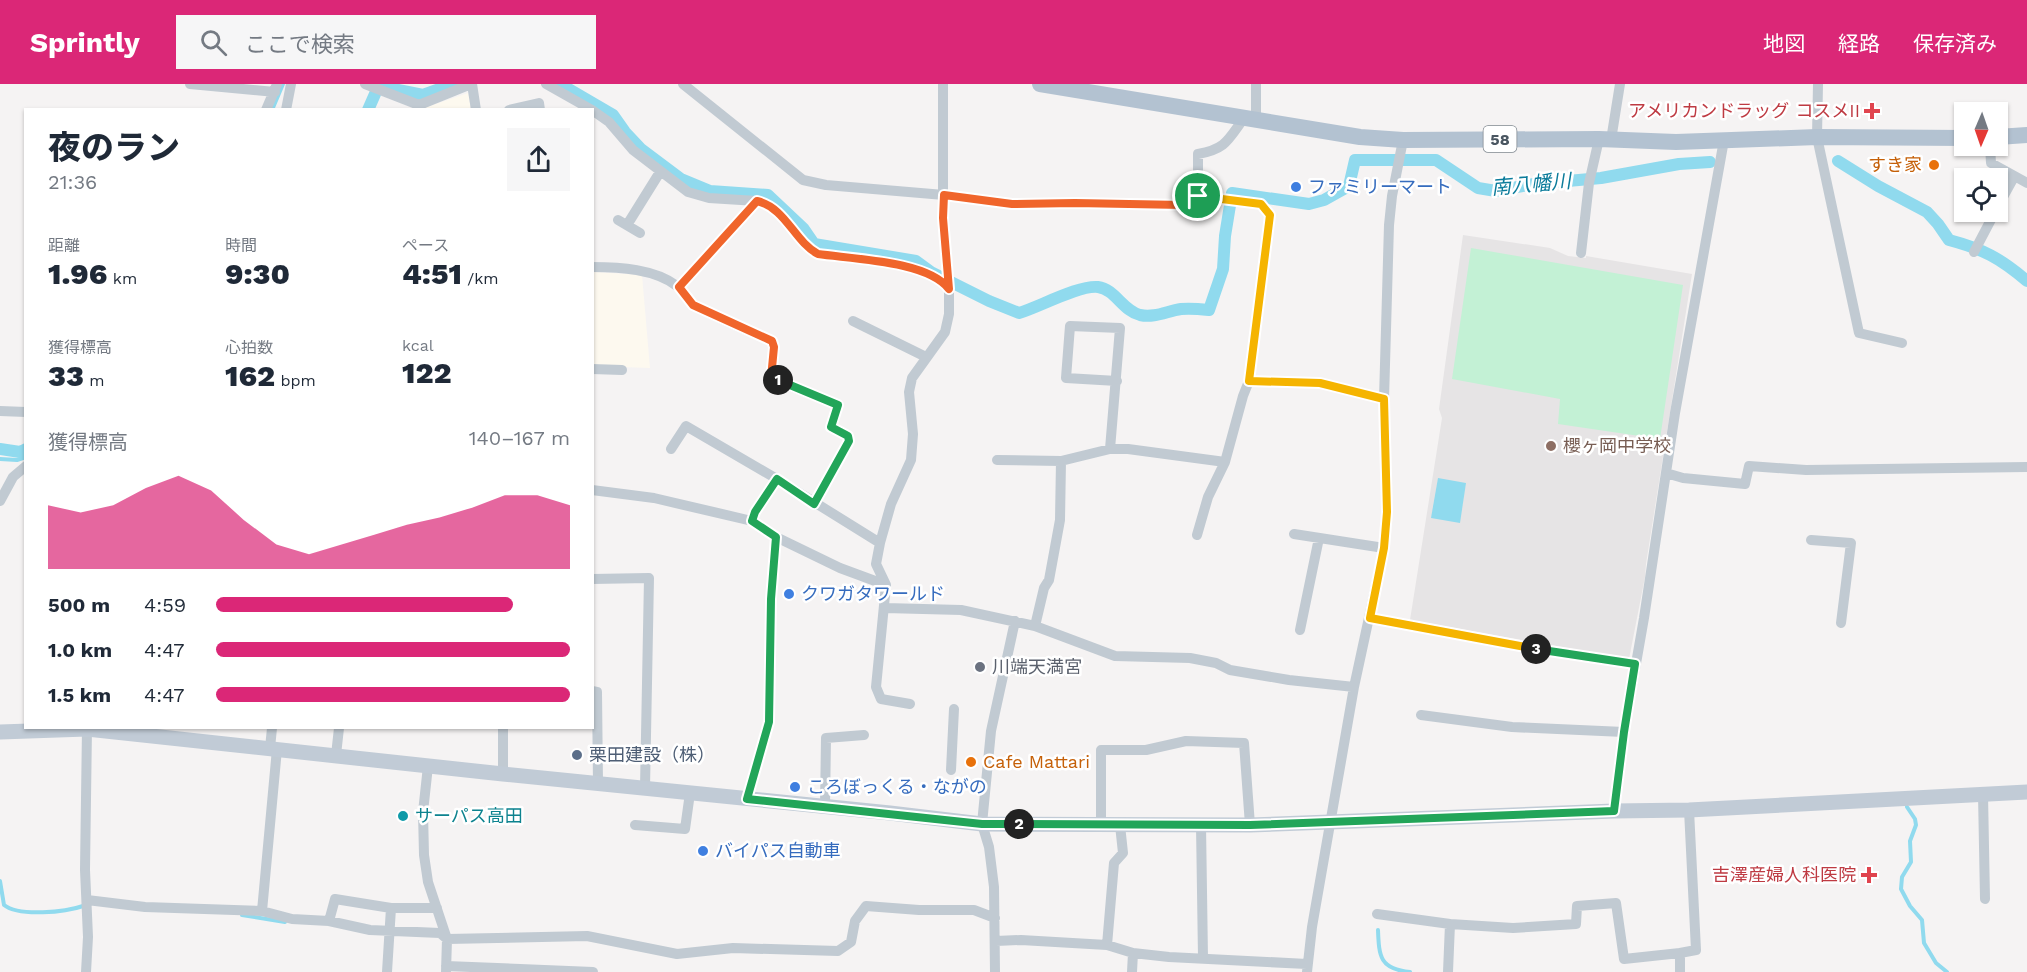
<!DOCTYPE html>
<html lang="ja">
<head>
<meta charset="utf-8">
<style>
	:root { --surface:#fff; --page:#f6f6f7; --text:#1f2937; --muted:#747a83; --accent:#db2777 }
	body { margin:0; font-family:"Work Sans","Noto Sans JP",sans-serif; background:var(--page); color:var(--text); height:100vh; display:flex; flex-direction:column; font-size:22px; white-space:nowrap }
	* { box-sizing:border-box; margin:0 }
	p { font-size:20px; color:var(--muted) }
	.icon { flex:none; width:33px; height:33px; fill:none; stroke:currentColor; stroke-width:2; stroke-linecap:round; stroke-linejoin:round }
	.map { position:relative; flex:1; overflow:hidden }
	.side { position:absolute; left:24px; top:24px; width:570px; height:621px; display:flex; flex-direction:column; background:var(--surface); border-radius:0px; box-shadow:0 2px 4px #0004 }
	.side>* { flex:none }
	.needle { width:39px; rotate:182deg }
	.controls { position:absolute; left:1954px; top:18px; display:grid; gap:12px }
	.controls a { display:grid; place-items:center; width:54px; height:54px; border-radius:0px; background:var(--surface); box-shadow:0 2px 4px #0004; font-size:30px }
	.pin { position:absolute; display:grid; place-items:center; width:51px; height:51px; color:#fff; margin:-26px; border:3px solid #fff; border-radius:50%; box-shadow:0 2px 6px #0007 }
	.km { position:absolute; width:30px; height:30px; margin:-15px; border-radius:50%; background:#222; color:#fff; font-size:16px; line-height:30px; text-align:center }
	.round { display:grid; place-items:center; flex:none; width:63px; height:63px; border-radius:0px; background:var(--page) }
	.summary { display:flex; align-items:center; justify-content:space-between; height:102px; padding:0 24px }
	h1 { font-size:33px; font-weight:800; line-height:45px }
	.figures { display:grid; grid-template-columns:repeat(3,1fr); gap:9px; height:102px; padding:6px 24px }
	.figures div { display:grid; align-content:center }
	.figures b { font-size:30px; font-weight:800 }
	.figures small { font-size:16px; font-weight:400 }
	.figures p { font-size:16px }
	.chart { height:168px; padding:12px 24px }
	.chart p { display:flex; justify-content:space-between }
	.chart svg { width:100%; height:108px; margin-top:6px; fill:var(--accent); opacity:.7 }
	ul { padding:0 24px; list-style:none; font-size:20px }
	li { display:grid; grid-template-columns:96px 72px 1fr; align-items:center; height:45px }
	li i { height:15px; border-radius:8px; background:var(--accent) }
	header { display:flex; align-items:center; gap:36px; box-sizing:border-box; height:84px; padding:0 30px; background:var(--accent); color:#fff }
	header strong { font-size:28px }
	nav { display:flex; gap:33px; margin-inline-start:auto; font-size:21px }
	.search { width:420px; height:54px; background:var(--page); display:flex; align-items:center; gap:15px; box-sizing:border-box; padding:0 21px; border-radius:0px; color:var(--muted); font-size:22px }
	.map>svg:first-child { display:block }
	.commercial { fill:#fdf9ef }
	.education { fill:#e6e4e5 }
	.green { fill:#c3f1d5 }
	.water { fill:#90daee }
	.lines { fill:none; stroke-linecap:round; stroke-linejoin:round }
	.stream { stroke:#90daee; stroke-width:4 }
	.canal { stroke:#90daee; stroke-width:12 }
	.street { stroke:#c1cad2; stroke-width:10 }
	.secondary { stroke:#c1cbd6; stroke-width:15 }
	.primary { stroke:#b3c2d1; stroke-width:16 }
	.split-1-casing { stroke:#fff; stroke-width:12 }
	.split-2-casing { stroke:#fff; stroke-width:12 }
	.split-3-casing { stroke:#fff; stroke-width:12 }
	.split-4-casing { stroke:#fff; stroke-width:12 }
	.split-1 { stroke:#f0652b; stroke-width:8 }
	.split-2 { stroke:#22a559; stroke-width:8 }
	.split-3 { stroke:#22a559; stroke-width:8 }
	.split-4 { stroke:#f5b400; stroke-width:8 }
	.health-dot { fill:#e0444e; stroke:#fff; stroke-width:2 }
	.food-dot { fill:#e8710a; stroke:#fff; stroke-width:2 }
	.shop-dot { fill:#3f7fe0; stroke:#fff; stroke-width:2 }
	.education-dot { fill:#8d6e63; stroke:#fff; stroke-width:2 }
	.worship-dot { fill:#6b7280; stroke:#fff; stroke-width:2 }
	.service-dot { fill:#5c6f8a; stroke:#fff; stroke-width:2 }
	.culture-dot { fill:#0f9aa8; stroke:#fff; stroke-width:2 }
	.labels { text-anchor:middle; stroke-width:5; stroke-linejoin:round; paint-order:stroke }
	.shield { fill:#fff; stroke:#808990; stroke-width:1.5 }
	.shield-label { font-size:16px; font-weight:bold; fill:#4a5661 }
	.health-label { font-size:18px; fill:#be3a42; stroke:#fff; text-anchor:end }
	.food-label { font-size:18px; fill:#c56008; stroke:#fff; text-anchor:end }
	.shop-label { font-size:18px; fill:#366cbe; stroke:#fff; text-anchor:start }
	.education-label { font-size:18px; fill:#785e54; stroke:#fff; text-anchor:start }
	.worship-label { font-size:18px; fill:#5b616d; stroke:#fff; text-anchor:start }
	.service-label { font-size:18px; fill:#4e5e75; stroke:#fff; text-anchor:start }
	.culture-label { font-size:18px; fill:#0d838f; stroke:#fff; text-anchor:start }
	.water-label { font-size:20px; font-style:italic; fill:#0c7c9b; stroke:#fff }
</style>
</head>
<body>
<header>
<strong>Sprintly</strong>
<div class="search"><svg class="icon" aria-label="search" viewBox="0 0 24 24"><circle cx="10" cy="10" r="6"/><path d="M15 15l6 6"/></svg>ここで検索</div>
<nav><a>地図</a><a>経路</a><a>保存済み</a></nav>
</header>
<div class="map">
<svg width="2027" height="888" viewBox="0 0 2027 888">
	<rect width="100%" height="100%" fill="#f5f3f3"/>
	<path class="commercial" d="M 468,9 L 471,25 L 424,26 L 424,24 Z
		M 594,188 L 642,191 L 650,284 L 593,282 Z"/>
	<path class="education" d="M 1463,151 L 1550,164 L 1568,172 L 1586,174 L 1586,172 L 1692,190 L 1646,480 L 1645,493 L 1629,575 L 1410,536 L 1442,334 L 1439,325 Z"/>
	<path class="green" d="M 1471,164 L 1683,201 L 1660,355 L 1558,340 L 1560,315 L 1452,295 Z"/>
	<path class="water" d="M 1438,394 L 1466,399 L 1460,439 L 1431,434 Z"/>
	<g class="lines">
		<path class="stream" d="M 381,0 L 390,3
			M 272,26 L 283,0
			M 0,375 L 17,376 L 26,373
			M 1907,723 L 1915,735 L 1916,741 L 1910,757 L 1911,778 L 1902,793 L 1901,805 L 1910,822 L 1922,836 L 1924,859 L 1936,879 L 1947,888
			M 0,797 L 4,821 C 19,833 66,828 83,822
			M 242,831 L 285,838
			M 1378,846 C 1379,873 1380,885 1410,888"/>
		<path class="canal" d="M 560,0 L 613,31 L 625,48 L 641,65 L 681,95 L 710,107 L 768,111 L 803,144 L 814,160 L 916,177 L 931,188 L 989,217 L 1019,229 C 1039,223 1079,201 1098,203 C 1115,205 1123,227 1140,231 C 1155,234 1167,227 1181,225 C 1190,224 1200,225 1209,226 L 1223,185 L 1225,152 L 1232,109 L 1309,120 L 1324,116 L 1349,102 L 1355,76 L 1436,76 L 1478,104 L 1496,107 L 1534,100 L 1601,94 L 1679,80 L 1710,78
			M 384,3 L 423,11 L 453,0
			M 368,26 L 375,10
			M 1838,77 L 1878,102 L 1927,128 L 1938,140 L 1949,156 C 1983,165 2000,174 2027,197
			M 0,365 L 20,368 L 26,365"/>
		<path class="street" d="M 190,0 L 275,8
			M 365,0 L 419,21 L 471,0
			M 472,0 L 476,26
			M 546,0 L 592,26
			M 683,0 L 803,96 L 826,101 L 944,111 L 1012,120 L 1075,119 L 1183,121 L 1198,112
			M 1256,0 L 1256,37
			M 1818,0 L 1817,53 L 1859,249 L 1902,259
			M 266,26 L 277,0
			M 286,26 L 291,0
			M 509,26 L 539,19 L 540,26
			M 592,26 L 609,38 L 633,66 L 688,108 L 709,114 L 757,117
			M 1611,56 L 1620,0
			M 1990,62 L 1991,79 L 2027,99
			M 1998,122 L 2014,93
			M 618,136 L 640,149
			M 627,141 L 660,88
			M 1974,168 L 1995,128
			M 1581,169 L 1589,99 L 1599,55
			M 592,183 C 620,183 655,185 677,202 C 685,207 688,218 696,222 C 720,235 746,246 772,257 L 774,263 L 771,294 L 838,321 L 831,343 L 848,352 L 849,357 L 814,420
			M 679,203 L 757,117 C 786,123 794,157 818,170 C 853,175 928,177 949,205
			M 853,237 L 926,273
			M 592,285 L 622,286
			M 1249,297 L 1320,299 L 1384,315
			M 0,327 L 26,328
			M 671,365 L 686,342 L 777,395
			M 1110,365 L 1120,244 L 1070,242 L 1066,294 L 1117,297
			M 997,376 L 1061,377
			M 1666,389 L 1683,394 L 1745,400 L 1749,382 L 1806,386 L 2027,383
			M 592,406 L 654,414 L 752,437 L 776,453 L 771,515 L 769,638 L 747,715
			M 0,417 L 13,393 L 26,382
			M 752,437 L 755,428 L 777,395 L 880,459
			M 1294,450 L 1384,464
			M 1197,451 L 1208,413 L 1225,378 L 1243,312 L 1249,297 L 1270,131 L 1261,120 L 1198,112 L 1198,70 C 1226,65 1228,56 1244,34
			M 776,453 L 840,484 L 886,501
			M 1811,456 L 1851,459 L 1841,539
			M 592,495 L 649,494 L 645,704
			M 885,524 L 961,526 L 1035,542 L 1115,572 L 1190,574 L 1216,579 L 1230,586 L 1289,596 L 1354,603
			M 1370,534 L 1532,564 L 1635,580
			M 1035,542 L 1044,504 L 1049,496 L 1060,436 L 1061,377 L 1110,365 L 1128,365 L 1225,378
			M 1300,546 L 1319,454
			M 592,607 L 597,608 L 598,700
			M 910,620 L 881,615 L 876,603 L 886,501 L 876,480 L 880,459 L 891,420 L 911,376 L 913,350 L 909,308 L 912,294 L 945,248 L 949,230 L 949,200 L 943,134 L 943,0
			M 1421,631 L 1512,643 L 1624,648
			M 503,644 L 503,690
			M 270,664 L 272,644
			M 336,671 L 339,644
			M 428,682 L 423,728 L 424,771 L 428,798 L 447,855 L 446,888
			M 951,686 L 954,625
			M 1983,710 L 1985,815
			M 825,722 L 826,654 L 864,651
			M 1614,727 L 1624,648 L 1644,534 L 1675,329 L 1724,56
			M 635,741 L 685,745 L 690,709
			M 1101,741 L 1101,666 L 1146,666 L 1186,657 L 1244,659 L 1250,741
			M 1201,741 L 1203,874
			M 87,816 L 145,823 L 262,827 L 292,835 L 329,837 L 370,846 L 440,849 L 447,855 L 587,852 L 677,870 L 733,864 L 838,867 L 851,858 L 855,837 L 866,822 L 919,826 L 974,826 L 995,834
			M 262,827 L 277,665
			M 1377,830 L 1450,840
			M 329,837 L 335,815 L 391,824 L 437,824
			M 996,857 L 1021,856 L 1107,861 L 1133,869 L 1169,873 L 1307,880
			M 1107,861 L 1114,779 L 1123,769 L 1120,741
			M 446,882 L 593,888
			M 86,888 L 88,853 L 85,786 L 87,644
			M 387,888 L 391,824
			M 995,888 L 994,803 L 989,763 L 982,740 L 991,647 L 1015,537
			M 1132,888 L 1133,869
			M 1307,888 L 1312,843 L 1354,603 L 1384,464 L 1387,428 L 1384,315 L 1389,141 L 1392,112 L 1403,56
			M 1448,888 L 1450,840 L 1513,844 L 1576,840 L 1577,822 L 1616,819 L 1624,875 L 1680,869
			M 1680,888 L 1680,869 L 1696,866 L 1689,726"/>
		<path class="secondary" d="M 0,648 L 87,645 L 503,690 L 890,729 L 982,740 L 1250,741 L 1614,727 L 1689,726 L 2027,708"/>
		<path class="primary" d="M 1040,0 L 1360,53 L 1403,56 L 1599,55 L 1676,58 L 1817,53 L 1965,54
			M 1998,53 L 2027,51"/>
	</g>
	<g class="lines">
		<defs>
			<path id="split-1" d="M 778,296 L 771,294 L 774,263 L 772,257 L 693,221 L 679,203 L 757,117 C 786,124 794,157 818,170 C 853,175 928,177 949,205 L 943,134 L 944,111 L 1012,120 L 1075,119 L 1183,121 L 1198,112"/>
			<path id="split-2" d="M 778,296 L 838,321 L 831,343 L 848,352 L 849,357 L 814,420 L 777,395 L 755,428 L 752,437 L 776,453 L 771,515 L 769,638 L 747,715 L 982,740 L 1019,740"/>
			<path id="split-3" d="M 1019,740 L 1250,741 L 1614,727 L 1624,648 L 1635,580 L 1536,565"/>
			<path id="split-4" d="M 1198,112 L 1261,120 L 1270,131 L 1249,297 L 1320,299 L 1384,315 L 1387,428 L 1384,464 L 1370,534 L 1536,565"/>
		</defs>
		<use href="#split-1" class="split-1-casing"/>
		<use href="#split-2" class="split-2-casing"/>
		<use href="#split-3" class="split-3-casing"/>
		<use href="#split-4" class="split-4-casing"/>
		<use href="#split-1" class="split-1"/>
		<use href="#split-2" class="split-2"/>
		<use href="#split-3" class="split-3"/>
		<use href="#split-4" class="split-4"/>
	</g>
	<g class="health-dot">
		<path d="M1869 18h6v6h6v6h-6v6h-6v-6h-6v-6h6z"/>
		<path d="M1866 782h6v6h6v6h-6v6h-6v-6h-6v-6h6z"/>
	</g>
	<g class="food-dot">
		<circle cx="1934" cy="81" r="6"/>
		<circle cx="971" cy="678" r="6"/>
	</g>
	<g class="shop-dot">
		<circle cx="1296" cy="103" r="6"/>
		<circle cx="789" cy="510" r="6"/>
		<circle cx="795" cy="703" r="6"/>
		<circle cx="703" cy="767" r="6"/>
	</g>
	<circle class="education-dot" cx="1551" cy="362" r="6"/>
	<circle class="worship-dot" cx="980" cy="583" r="6"/>
	<circle class="service-dot" cx="577" cy="671" r="6"/>
	<circle class="culture-dot" cx="403" cy="732" r="6"/>
	<g class="labels">
		<rect class="shield" x="1483.5" y="42" width="33" height="26" rx="4.5"/>
		<g class="shield-label">
			<text x="1500" y="61">58</text>
		</g>
		<g class="health-label">
			<text x="1860" y="33">アメリカンドラッグ コスメII</text>
			<text x="1856" y="797">吉澤産婦人科医院</text>
		</g>
		<g class="food-label">
			<text x="1922" y="87">すき家</text>
			<text x="983" y="684" text-anchor="start">Cafe Mattari</text>
		</g>
		<g class="shop-label">
			<text x="1308" y="109">ファミリーマート</text>
			<text x="801" y="516">クワガタワールド</text>
			<text x="807" y="709">ころぼっくる・ながの</text>
			<text x="715" y="773">バイパス自動車</text>
		</g>
		<g class="education-label">
			<text x="1563" y="368">櫻ヶ岡中学校</text>
		</g>
		<g class="worship-label">
			<text x="992" y="589">川端天満宮</text>
		</g>
		<g class="service-label">
			<text x="589" y="677">栗田建設（株）</text>
		</g>
		<g class="culture-label">
			<text x="415" y="738">サーパス高田</text>
		</g>
		<g class="water-label">
			<text transform="translate(1531 100) rotate(-5)" y="7">南八幡川</text>
		</g>
	</g>
</svg>
<div class="controls">
<a><svg class="needle" viewBox="-14 -14 28 28"><path d="M0-13l5 13h-10z" fill="#e53935"/><path d="M0 13l5-13h-10z" fill="#747a83"/></svg></a>
<a><svg class="icon" aria-label="locate" viewBox="0 0 24 24"><circle cx="12" cy="12" r="6"/><path d="M12 2v4M12 18v4M2 12h4M18 12h4"/></svg></a>
</div>
<div class="pin" style="left:1198px;top:112px;background:#1e9e55"><svg class="icon" aria-label="arrive" viewBox="0 0 24 24"><path d="M6 21V4h12l-3 4 3 4H6"/></svg></div>
<b class="km" style="left:778px;top:296px">1</b>
<b class="km" style="left:1019px;top:740px">2</b>
<b class="km" style="left:1536px;top:565px">3</b>
<section class="side">
<div class="summary"><div><h1>夜のラン</h1><p>21:36</p></div><a class="round"><svg class="icon" aria-label="share" viewBox="0 0 24 24"><path d="M12 15V3M7 8l5-5 5 5M5 13v7h14v-7"/></svg></a></div>
<div class="figures">
<div><p>距離</p><b>1.96<small> km</small></b></div>
<div><p>時間</p><b>9:30</b></div>
<div><p>ペース</p><b>4:51<small> /km</small></b></div>
</div>
<div class="figures">
<div><p>獲得標高</p><b>33<small> m</small></b></div>
<div><p>心拍数</p><b>162<small> bpm</small></b></div>
<div><p>kcal</p><b>122</b></div>
</div>
<div class="chart"><p><span>獲得標高</span>140–167 m</p>
<svg viewBox="0 0 160 44" preserveAspectRatio="none"><path d="M0 44V18L10 21L20 18L30 11L40 6L50 12L60 24L70 34L80 38L90 34L100 30L110 26L120 23L130 19L140 14L150 14L160 18V44z"/></svg>
</div>
<ul>
<li><b>500 m</b>4:59<i style="width:84%"></i></li>
<li><b>1.0 km</b>4:47<i style="width:100%"></i></li>
<li><b>1.5 km</b>4:47<i style="width:100%"></i></li>
</ul>
</section>
</div>
</body>
</html>
